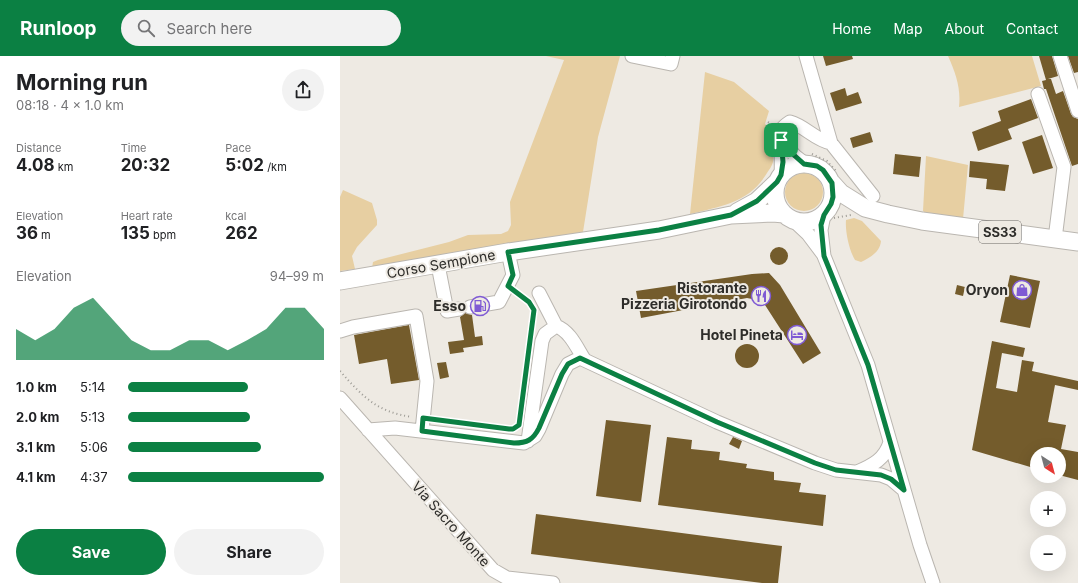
<!DOCTYPE html>
<html lang="en">
<head>
<meta charset="utf-8">
<style>
	:root { --surface:#fff; --page:#f2f2f2; --text:#202124; --muted:#757577; --accent:#0b8043 }
	body { margin:0; font-family:Inter,sans-serif; background:var(--page); color:var(--text); height:100vh; display:flex; flex-direction:column; font-size:15px; white-space:nowrap }
	* { box-sizing:border-box; margin:0 }
	p { font-size:13px; color:var(--muted) }
	.icon { flex:none; width:22px; height:22px; fill:none; stroke:currentColor; stroke-width:2; stroke-linecap:round; stroke-linejoin:round }
	.map { position:relative; flex:1; overflow:hidden }
	.sheet { display:flex; flex-direction:column; background:var(--surface); width:340px }
	.sheet>* { flex:none }
	.needle { width:26px; rotate:144deg }
	.tools { position:absolute; left:690px; top:391px; display:grid; gap:8px }
	.tools a { display:grid; place-items:center; width:36px; height:36px; border-radius:50%; background:var(--surface); box-shadow:0 4px 16px #0002; font-size:20px }
	.pin { position:absolute; display:grid; place-items:center; width:34px; height:34px; color:#fff; margin:-17px; border-radius:8px; box-shadow:0 2px 6px #0006 }
	.round { display:grid; place-items:center; flex:none; width:42px; height:42px; border-radius:21px; background:var(--page) }
	.head { display:flex; align-items:center; justify-content:space-between; height:68px; padding:0 16px }
	h1 { font-size:22px; font-weight:700; line-height:30px }
	.figures { display:grid; grid-template-columns:repeat(3,1fr); gap:6px; height:68px; padding:4px 16px }
	.figures div { display:grid; align-content:center }
	.figures b { font-size:17px; font-weight:700 }
	.figures small { font-size:11px; font-weight:400 }
	.figures p { font-size:11px }
	.chart { height:112px; padding:8px 16px }
	.chart p { display:flex; justify-content:space-between }
	.chart svg { width:100%; height:72px; margin-top:4px; fill:var(--accent); opacity:.7 }
	.cta { display:flex; gap:8px; margin-top:auto; padding:8px 16px }
	.cta a { flex:1; height:46px; border-radius:24px; background:var(--accent); color:#fff; font-size:16px; font-weight:700; line-height:46px; text-align:center }
	.cta a+a { background:var(--page); color:var(--text) }
	ul { padding:0 16px; list-style:none; font-size:13px }
	li { display:grid; grid-template-columns:64px 48px 1fr; align-items:center; height:30px }
	li i { height:10px; border-radius:5px; background:var(--accent) }
	header { display:flex; align-items:center; gap:24px; box-sizing:border-box; height:56px; padding:0 20px; background:var(--accent); color:#fff }
	header strong { font-size:19px }
	nav { display:flex; gap:22px; margin-inline-start:auto; font-size:14px }
	.search { width:280px; height:36px; background:var(--page); display:flex; align-items:center; gap:10px; box-sizing:border-box; padding:0 14px; border-radius:22px; color:var(--muted); font-size:15px }
	main { display:flex; flex:1; min-height:0 }
	.map>svg:first-child { display:block }
	.green { fill:#e7cfa2 }
	.building { fill:#745c2c }
	.lines { fill:none; stroke-linecap:round; stroke-linejoin:round }
	.minor-casing { stroke:#bab6b0; stroke-width:15 }
	.major-casing { stroke:#bab6b0; stroke-width:19 }
	.path { stroke:#9d9b95; stroke-width:2; stroke-dasharray:1 3; stroke-linecap:butt }
	.minor { stroke:#fff; stroke-width:13 }
	.major { stroke:#fff; stroke-width:17 }
	.route-casing { stroke:#fff; stroke-width:8 }
	.route { stroke:#0b8043; stroke-width:5 }
	.labels { text-anchor:middle; stroke-width:4; stroke-linejoin:round; paint-order:stroke }
	.shield { fill:#eeeae3; stroke:#686662; stroke-width:1 }
	.shield-label { font-size:13px; font-weight:bold; fill:#2e2d2a }
	.street-label { font-size:14px; fill:#2e2d2a; stroke:#eeeae3 }
	.poi-label { font-size:14px; font-weight:bold; fill:#2e2d2a; stroke:#eeeae3; text-anchor:end }
</style>
</head>
<body>
<header>
<strong>Runloop</strong>
<div class="search"><svg class="icon" aria-label="search" viewBox="0 0 24 24"><circle cx="10" cy="10" r="6"/><path d="M15 15l6 6"/></svg>Search here</div>
<nav><a>Home</a><a>Map</a><a>About</a><a>Contact</a></nav>
</header>
<main>
<section class="sheet">
<div class="head"><div><h1>Morning run</h1><p>08:18 · 4 × 1.0 km</p></div><a class="round"><svg class="icon" aria-label="share" viewBox="0 0 24 24"><path d="M12 15V3M7 8l5-5 5 5M5 13v7h14v-7"/></svg></a></div>
<div class="figures">
<div><p>Distance</p><b>4.08<small> km</small></b></div>
<div><p>Time</p><b>20:32</b></div>
<div><p>Pace</p><b>5:02<small> /km</small></b></div>
</div>
<div class="figures">
<div><p>Elevation</p><b>36<small> m</small></b></div>
<div><p>Heart rate</p><b>135<small> bpm</small></b></div>
<div><p>kcal</p><b>262</b></div>
</div>
<div class="chart"><p><span>Elevation</span>94–99 m</p>
<svg viewBox="0 0 160 44" preserveAspectRatio="none"><path d="M0 44V25L10 32L20 25L30 12L40 6L50 19L60 32L70 38L80 38L90 32L100 32L110 38L120 32L130 25L140 12L150 12L160 25V44z"/></svg>
</div>
<ul>
<li><b>1.0 km</b>5:14<i style="width:61%"></i></li>
<li><b>2.0 km</b>5:13<i style="width:62%"></i></li>
<li><b>3.1 km</b>5:06<i style="width:68%"></i></li>
<li><b>4.1 km</b>4:37<i style="width:100%"></i></li>
</ul>
<div class="cta"><a>Save</a><a>Share</a></div>
</section>
<div class="map">
<svg width="738" height="527" viewBox="0 0 738 527">
	<rect width="100%" height="100%" fill="#eeeae3"/>
	<path class="green" d="M 206,0 L 280,0 L 258,81 L 243,176 L 32,212 L 33,206 L 38,204 L 109,186 L 128,179 L 161,178 L 168,175 L 171,169 L 170,146 L 224,4 Z
		M 608,0 L 692,0 L 701,30 L 619,51 C 621,32 616,18 608,0 Z
		M 365,16 L 394,26 L 429,55 L 425,68 L 430,73 C 427,85 435,95 433,106 C 432,110 429,114 427,117 C 409,147 381,150 350,158 Z
		M 586,100 L 628,109 L 623,163 L 587,158 L 583,155 Z
		M445 136a19 19 0 1 1 38 0a19 19 0 1 1-38 0Z
		M 3,134 L 32,147 L 37,164 L 37,169 L 17,191 L 12,200 L 15,213 L 0,215 L 0,141 Z
		M 514,162 L 522,165 L 541,185 C 540,196 531,201 521,206 L 515,204 C 509,194 505,175 506,164 Z"/>
	<path class="building" d="M 483,0 L 512,0 L 513,3 L 486,10 Z
		M 699,0 L 712,0 L 718,20 L 708,23 L 711,23 L 716,38 L 723,35 L 731,58 L 733,61 L 738,63 L 738,108 L 732,110 L 706,33 L 704,33 L 702,25 L 706,24 Z
		M 728,0 L 738,0 L 738,16 L 734,17 Z
		M 505,32 L 507,40 L 518,36 L 522,47 L 496,55 L 490,37 Z
		M 691,43 L 698,62 L 668,73 L 672,83 L 638,95 L 632,76 L 661,65 L 658,55 Z
		M 530,76 L 533,86 L 513,92 L 510,82 Z
		M 702,79 L 713,112 L 693,118 L 682,86 Z
		M 555,98 L 581,101 L 579,121 L 553,118 Z
		M 630,105 L 669,109 L 665,135 L 646,133 L 647,123 L 629,121 Z
		M430 200a9 9 0 1 1 18 0a9 9 0 1 1-18 0Z
		M 429,217 L 440,229 L 481,297 L 463,308 L 425,249 L 417,244 L 407,242 L 301,262 L 296,235 L 412,218 Z
		M 670,219 L 700,225 L 690,272 L 660,266 Z
		M 617,229 L 625,231 L 623,240 L 615,238 Z
		M 125,257 L 132,259 L 135,281 L 142,280 L 143,289 L 123,292 L 124,296 L 110,298 L 108,286 L 124,284 L 120,261 Z
		M 69,269 L 79,324 L 51,328 L 47,303 L 19,308 L 14,279 Z
		M 652,285 L 685,292 L 683,301 L 662,297 L 656,332 L 677,336 L 682,304 L 694,306 L 692,315 L 738,325 L 738,334 L 715,329 L 708,366 L 726,369 L 721,393 L 738,396 L 738,424 L 719,419 L 720,398 L 697,398 L 697,413 L 632,394 Z
		M395 300a12 12 0 1 1 24 0a12 12 0 1 1-24 0Z
		M 106,306 L 109,321 L 100,323 L 97,307 Z
		M 266,364 L 311,369 L 301,446 L 256,440 Z
		M 327,381 L 352,384 L 351,393 L 380,396 L 379,404 L 407,408 L 406,412 L 434,416 L 434,424 L 461,427 L 459,436 L 486,439 L 483,470 L 318,449 Z
		M 393,381 L 402,385 L 399,393 L 389,388 Z
		M 196,458 L 442,490 L 438,527 L 422,527 L 191,498 Z"/>
	<g class="lines">
		<defs>
			<path id="minor" d="M 292,0 L 331,8 L 333,0
				M 466,0 L 491,87 L 533,140
				M 720,0 L 738,55
				M 698,38 L 724,111 L 715,183
				M 441,84 L 455,100 L 464,107
				M 441,119 C 442,110 440,77 442,73 C 444,70 447,68 450,66 C 465,70 475,84 491,87
				M 484,159 L 481,174 L 484,200 L 528,309 L 580,489 L 593,527
				M 452,163 L 468,178 L 483,198
				M 98,209 L 107,255 L 119,253
				M 199,237 L 216,270 C 230,275 237,292 244,303
				M 130,251 L 159,246 L 173,219 L 168,196
				M 0,275 L 13,271 L 76,260 L 87,325 L 82,375
				M 0,342 L 153,514 L 167,522 L 213,527
				M 28,374 L 55,372 L 184,387 L 195,380 L 199,373 L 222,318 L 228,308 L 240,302 L 377,366 L 475,407 L 496,414 L 541,419 L 551,423 L 564,434
				M 188,385 L 202,285 L 205,278 L 216,270
				M 517,416 C 533,409 545,403 550,386"/>
			<path id="major" d="M435 137a29 29 0 1 1 58 0a29 29 0 1 1-58 0Z
				M 492,127 L 501,137 L 525,152 L 548,158 L 582,165 L 738,186
				M 397,156 L 417,145 L 437,126
				M 0,225 L 168,196 L 319,174 L 391,159 L 433,157 L 444,158"/>
		</defs>
		<use href="#minor" class="minor-casing"/>
		<use href="#major" class="major-casing"/>
		<path class="path" d="M 428,66 L 433,69
			M 472,98 L 487,105 L 496,115
			M 494,162 L 511,159
			M 176,237 L 191,249
			M 192,278 L 194,255
			M 0,315 C 23,341 37,356 72,361
			M 170,373 L 179,369"/>
		<use href="#minor" class="minor"/>
		<use href="#major" class="major"/>
	</g>
	<g class="lines">
		<defs>
			<path id="route" d="M 441,84 L 455,100 L 464,108 L 477,110 L 483,114 L 492,127 L 493,141 L 491,148 L 484,159 L 481,169 L 484,200 L 528,309 L 564,434 L 551,423 L 541,419 L 496,414 L 475,407 L 377,366 L 240,302 L 228,308 L 222,318 L 199,372 C 193,384 187,387 174,387 L 82,375 L 83,362 L 169,373 L 173,373 L 179,369 L 194,254 L 189,246 L 168,230 L 173,219 L 168,196 L 319,174 L 391,159 L 417,145 L 437,126 L 441,119 L 443,106 Z"/>
		</defs>
		<use href="#route" class="route-casing"/>
		<use href="#route" class="route"/>
	</g>
	<defs>
		<symbol id="shop-ring" viewBox="-11 -11 22 22"><circle r="9.5" fill="#eeeae3" stroke="#7f5ad4" stroke-width="1.5"/><path d="M-5-2.5h2.3a2.7 3.5 0 0 1 5.4 0H5L5.5 6h-11ZM-1.5-2.5h3a1.5 2.3 0 0 0-3 0Z" fill="#7f5ad4"/></symbol>
		<symbol id="restaurant-ring" viewBox="-11 -11 22 22"><circle r="9.5" fill="#eeeae3" stroke="#7f5ad4" stroke-width="1.5"/><path d="M-5-6h1v4h1v-4h1v4h1v-4h1v5L-1.5 .5V6h-2V.5L-5-1ZM5-6V6H3V1.5H1.5Q1.5-4 5-6Z" fill="#7f5ad4"/></symbol>
		<symbol id="fuel-ring" viewBox="-11 -11 22 22"><circle r="9.5" fill="#eeeae3" stroke="#7f5ad4" stroke-width="1.5"/><path d="M-5.5-6h7V0h2V4h1.3V-2.5L3-4.5l.8-.8L6-3V5H2.5V1h-1V6h-7ZM-4.2-4.7v3.2H.2V-4.7Z" fill="#7f5ad4"/></symbol>
		<symbol id="hotel-ring" viewBox="-11 -11 22 22"><circle r="9.5" fill="#eeeae3" stroke="#7f5ad4" stroke-width="1.5"/><path d="M-6-4.5h1.5V1H6V5H4.5V3h-9V5H-6ZM-4 0a1.8 1.8 0 1 1 3.6 0ZM.5 0V-2.5h3Q6-2.5 6 0Z" fill="#7f5ad4"/></symbol>
	</defs>
	<g fill-rule="evenodd">
		<use href="#shop-ring" x="671" y="223" width="22" height="22"/>
		<use href="#restaurant-ring" x="410" y="229" width="22" height="22"/>
		<use href="#fuel-ring" x="129" y="239" width="22" height="22"/>
		<use href="#hotel-ring" x="446" y="268" width="22" height="22"/>
	</g>
	<g class="labels">
		<rect class="shield" x="639" y="165" width="42" height="22" rx="3"/>
		<g class="shield-label">
			<text x="660" y="181">SS33</text>
		</g>
		<g class="street-label">
			<text transform="translate(101 208) rotate(-10)" y="5">Corso Sempione</text>
			<text transform="translate(111 468) rotate(48)" y="5">Via Sacro Monte</text>
		</g>
		<g class="poi-label">
			<text x="407" y="237">Ristorante<tspan x="407" dy="16">Pizzeria Girotondo</tspan></text>
			<text x="668" y="239">Oryon</text>
			<text x="126" y="255">Esso</text>
			<text x="443" y="284">Hotel Pineta</text>
		</g>
	</g>
</svg>
<div class="tools">
<a><svg class="needle" viewBox="-14 -14 28 28"><path d="M0-13l5 13h-10z" fill="#e53935"/><path d="M0 13l5-13h-10z" fill="#757577"/></svg></a>
<a>+</a>
<a>−</a>
</div>
<div class="pin" style="left:441px;top:84px;background:#1e9e55"><svg class="icon" aria-label="arrive" viewBox="0 0 24 24"><path d="M6 21V4h12l-3 4 3 4H6"/></svg></div>
</div>
</main>
</body>
</html>
